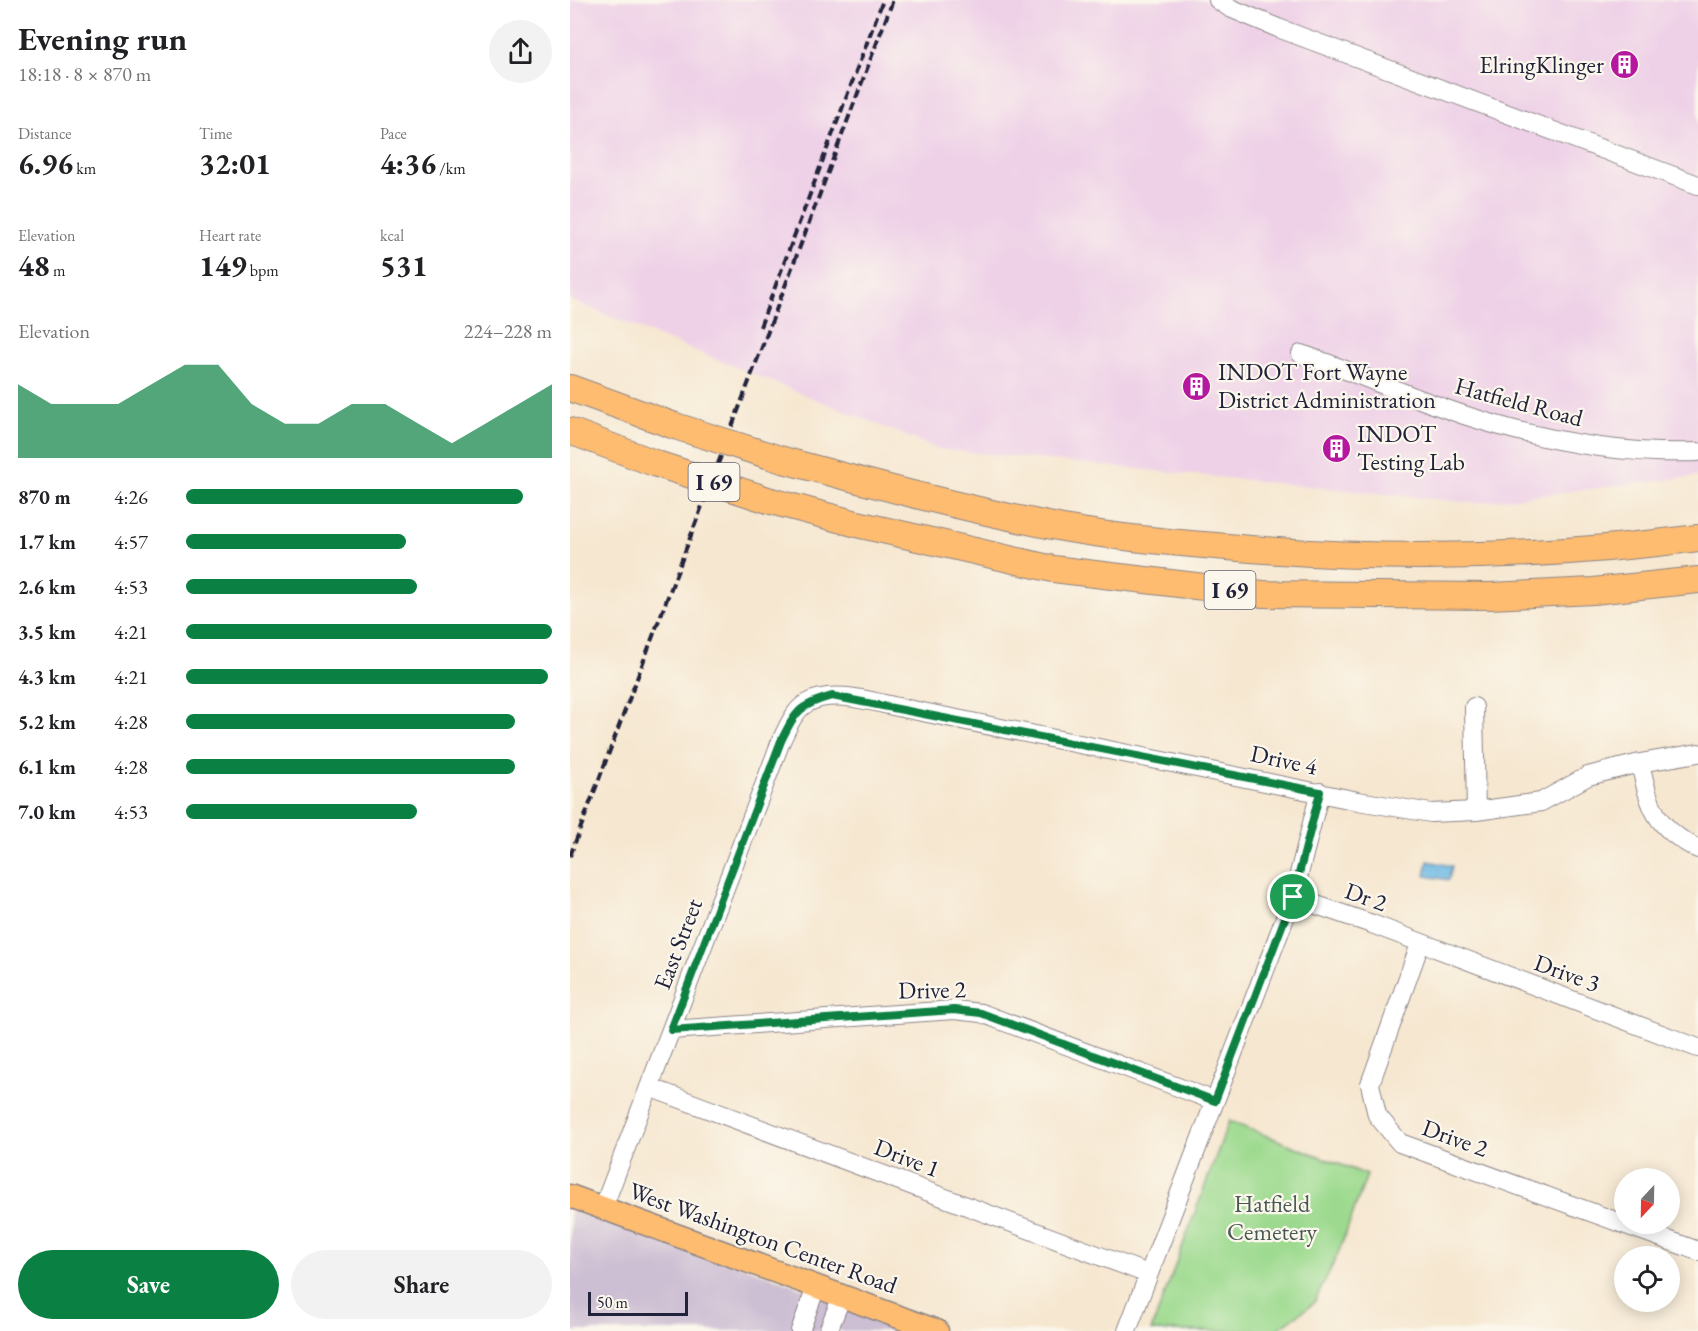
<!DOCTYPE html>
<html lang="en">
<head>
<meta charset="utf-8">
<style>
	:root { --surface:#fff; --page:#f2f2f2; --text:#202124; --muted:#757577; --accent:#0b8043 }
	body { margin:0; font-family:"EB Garamond",serif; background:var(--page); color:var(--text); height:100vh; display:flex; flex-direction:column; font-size:22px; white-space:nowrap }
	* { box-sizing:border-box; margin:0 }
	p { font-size:20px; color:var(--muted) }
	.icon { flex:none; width:33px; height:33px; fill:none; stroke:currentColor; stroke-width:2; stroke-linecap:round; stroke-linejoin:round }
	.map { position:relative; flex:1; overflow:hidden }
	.panel { display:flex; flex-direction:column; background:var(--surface); width:570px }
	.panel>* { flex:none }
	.needle { width:39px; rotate:202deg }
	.tools { position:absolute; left:1044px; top:1168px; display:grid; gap:12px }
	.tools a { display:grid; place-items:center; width:66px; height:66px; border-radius:50%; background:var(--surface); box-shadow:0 3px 15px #0003; font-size:30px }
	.scale { position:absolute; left:18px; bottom:15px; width:100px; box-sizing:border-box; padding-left:6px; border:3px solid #22223b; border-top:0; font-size:16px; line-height:21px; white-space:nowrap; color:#22223b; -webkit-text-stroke:4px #fbf7ec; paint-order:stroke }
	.pin { position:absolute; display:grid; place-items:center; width:51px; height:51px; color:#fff; margin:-26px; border:3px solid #fff; border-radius:50%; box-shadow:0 2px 6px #0007 }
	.round { display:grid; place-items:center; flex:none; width:63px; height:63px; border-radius:32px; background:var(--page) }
	.headline { display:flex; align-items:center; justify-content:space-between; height:102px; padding:0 18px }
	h1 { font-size:33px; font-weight:700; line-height:45px }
	.stats { display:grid; grid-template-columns:repeat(3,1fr); gap:9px; height:102px; padding:6px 18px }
	.stats div { display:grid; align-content:center }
	.stats b { font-size:30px; font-weight:700 }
	.stats small { font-size:16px; font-weight:400 }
	.stats p { font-size:16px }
	.chart { height:168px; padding:12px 18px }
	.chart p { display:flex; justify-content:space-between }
	.chart svg { width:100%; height:108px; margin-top:6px; fill:var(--accent); opacity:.7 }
	.action { display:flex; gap:12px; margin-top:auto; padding:12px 18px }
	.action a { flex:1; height:69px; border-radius:36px; background:var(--accent); color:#fff; font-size:24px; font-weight:700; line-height:69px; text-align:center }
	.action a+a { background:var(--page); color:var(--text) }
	ul { padding:0 18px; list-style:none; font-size:20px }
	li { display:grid; grid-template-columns:96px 72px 1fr; align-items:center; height:45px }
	li i { height:15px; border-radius:8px; background:var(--accent) }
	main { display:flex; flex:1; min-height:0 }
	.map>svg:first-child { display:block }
	.built { fill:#eed0e7 }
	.industrial { fill:#ccbed3 }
	.green { fill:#9dda8f; stroke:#607e65; stroke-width:1.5 }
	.water { fill:#6ab7e3; stroke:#466c8f; stroke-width:1.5 }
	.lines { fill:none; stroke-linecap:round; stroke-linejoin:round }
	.minor-casing { stroke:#8c8486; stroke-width:20 }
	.major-casing { stroke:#8c8486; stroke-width:25 }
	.highway-casing { stroke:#8c8486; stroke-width:28 }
	.minor { stroke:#fff; stroke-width:18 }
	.major { stroke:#febc70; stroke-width:22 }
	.highway { stroke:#febc70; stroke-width:26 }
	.rail { stroke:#22223b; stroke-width:4; stroke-dasharray:9 4.5; stroke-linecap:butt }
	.highway-bridge-casing { stroke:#8c8486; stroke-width:28; stroke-linecap:butt }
	.highway-bridge { stroke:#febc70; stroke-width:26 }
	.route-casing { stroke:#fff; stroke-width:12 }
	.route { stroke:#0b8043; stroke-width:8 }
	.labels { text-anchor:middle; stroke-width:4.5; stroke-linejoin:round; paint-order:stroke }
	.shield { fill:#fbf7ec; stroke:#636270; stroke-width:1.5 }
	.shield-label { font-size:22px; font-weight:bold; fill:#22223b }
	.poi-label { font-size:24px; fill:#22223b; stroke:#fbf7ec; text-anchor:start }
	.street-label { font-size:24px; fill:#22223b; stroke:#fbf7ec }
	.park-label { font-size:24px; fill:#475954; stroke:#fbf7ec }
</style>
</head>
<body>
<main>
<section class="panel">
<div class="headline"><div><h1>Evening run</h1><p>18:18 · 8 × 870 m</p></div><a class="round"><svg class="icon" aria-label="share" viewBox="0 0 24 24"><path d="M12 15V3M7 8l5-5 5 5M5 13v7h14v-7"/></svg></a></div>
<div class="stats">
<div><p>Distance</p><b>6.96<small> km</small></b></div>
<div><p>Time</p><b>32:01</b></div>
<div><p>Pace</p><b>4:36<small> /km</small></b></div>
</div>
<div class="stats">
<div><p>Elevation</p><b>48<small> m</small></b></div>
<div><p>Heart rate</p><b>149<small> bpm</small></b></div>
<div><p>kcal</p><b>531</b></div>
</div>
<div class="chart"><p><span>Elevation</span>224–228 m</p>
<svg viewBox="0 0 160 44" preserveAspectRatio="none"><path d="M0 44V14L10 22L20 22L30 22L40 14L50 6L60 6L70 22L80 30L90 30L100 22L110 22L120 30L130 38L140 30L150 22L160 14V44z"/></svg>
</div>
<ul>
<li><b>870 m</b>4:26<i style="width:92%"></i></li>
<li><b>1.7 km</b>4:57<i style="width:60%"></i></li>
<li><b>2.6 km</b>4:53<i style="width:63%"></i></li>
<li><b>3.5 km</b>4:21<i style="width:100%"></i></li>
<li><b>4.3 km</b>4:21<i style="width:99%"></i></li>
<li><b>5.2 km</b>4:28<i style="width:90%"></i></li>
<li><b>6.1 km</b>4:28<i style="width:90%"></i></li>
<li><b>7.0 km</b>4:53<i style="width:63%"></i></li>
</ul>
<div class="action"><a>Save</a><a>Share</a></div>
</section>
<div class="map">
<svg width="1128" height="1331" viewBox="0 0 1128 1331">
	<rect width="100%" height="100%" fill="#fbf7ec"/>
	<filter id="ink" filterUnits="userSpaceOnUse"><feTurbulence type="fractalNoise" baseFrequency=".0167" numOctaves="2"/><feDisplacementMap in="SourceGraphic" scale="12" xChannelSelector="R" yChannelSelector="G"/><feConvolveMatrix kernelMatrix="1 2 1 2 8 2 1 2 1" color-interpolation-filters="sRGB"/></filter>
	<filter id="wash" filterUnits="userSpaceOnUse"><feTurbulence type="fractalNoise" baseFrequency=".008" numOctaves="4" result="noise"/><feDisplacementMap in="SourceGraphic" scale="24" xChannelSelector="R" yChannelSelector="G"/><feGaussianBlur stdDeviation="1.35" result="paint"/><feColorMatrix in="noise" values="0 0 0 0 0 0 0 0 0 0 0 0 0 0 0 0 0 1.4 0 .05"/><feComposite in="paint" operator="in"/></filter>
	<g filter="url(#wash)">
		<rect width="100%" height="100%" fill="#f6e7d0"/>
		<path class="built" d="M 0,0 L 1128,0 L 1128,476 L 904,503 L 368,449 L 0,300 Z"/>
		<path class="industrial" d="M 0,1202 L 347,1331 L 0,1331 Z"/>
		<path class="green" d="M 659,1121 L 797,1175 L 768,1254 L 744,1303 L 705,1331 L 581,1331 Z"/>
		<path class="water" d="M 858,861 L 882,866 L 879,880 L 855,876 Z"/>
	</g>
	<g filter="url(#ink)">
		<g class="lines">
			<defs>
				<path id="minor" d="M 648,0 L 660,8 L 708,28 L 1128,185
					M 731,354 C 786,372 839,397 894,415 C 970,440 1048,455 1128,452
					M 904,707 L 906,811
					M 1070,763 C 1080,807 1084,827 1128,849
					M 723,897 L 802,924 L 1128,1048
					M 850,944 L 800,1084 L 807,1115 L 830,1143 L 1128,1251
					M 101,1030 L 384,1010 L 411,1013 L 645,1101
					M 79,1087 L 578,1274
					M 33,1208 L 211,741 C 217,729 224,710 237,703 C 264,688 305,703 333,708 L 788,801 L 861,813 L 906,811 L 971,802 L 1018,776 L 1070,763 L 1128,753
					M 230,1331 L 246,1287
					M 258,1331 L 272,1296
					M 557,1331 L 723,897 L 750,792"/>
				<path id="major" d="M 0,1196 L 367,1331"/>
				<path id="highway" d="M 0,388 L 105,426
					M 0,431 L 87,464
					M 213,460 C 306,485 399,510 493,528 C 543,537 595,542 646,546 C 805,561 969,559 1128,538
					M 201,501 L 287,524 L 483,569 L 693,594 L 920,596 L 1023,591 L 1128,580"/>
			</defs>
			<use href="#minor" class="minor-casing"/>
			<use href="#major" class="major-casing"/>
			<use href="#highway" class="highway-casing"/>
			<use href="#minor" class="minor"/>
			<use href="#major" class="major"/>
			<use href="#highway" class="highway"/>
			<path class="rail" d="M 190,327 L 313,0
				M 0,856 L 323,0"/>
			<defs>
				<path id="highway-bridge" d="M 105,426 L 213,460
					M 87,464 L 201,501"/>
			</defs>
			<use href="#highway-bridge" class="highway-bridge-casing"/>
			<use href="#highway-bridge" class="highway-bridge"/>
		</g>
	</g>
	<g class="lines" filter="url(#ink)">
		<defs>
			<path id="route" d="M 262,696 L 750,792 L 723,897 L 645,1101 L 411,1013 L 384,1010 L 101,1030 L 211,741 C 226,711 229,705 262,696 Z"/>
		</defs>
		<use href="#route" class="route-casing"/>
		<use href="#route" class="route"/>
	</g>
	<defs>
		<symbol id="building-disc" viewBox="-11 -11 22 22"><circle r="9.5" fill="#b5179e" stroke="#fbf7ec"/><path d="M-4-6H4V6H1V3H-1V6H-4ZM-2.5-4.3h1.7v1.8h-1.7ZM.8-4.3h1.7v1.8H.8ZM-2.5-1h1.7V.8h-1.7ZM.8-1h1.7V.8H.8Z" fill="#fff"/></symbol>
	</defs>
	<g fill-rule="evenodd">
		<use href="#building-disc" x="1038" y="48" width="33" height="33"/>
		<use href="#building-disc" x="610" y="370" width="33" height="33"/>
		<use href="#building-disc" x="750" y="432" width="33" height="33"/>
	</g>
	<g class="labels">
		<g class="shield">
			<rect x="118.5" y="463" width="51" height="38" rx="4.5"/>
			<rect x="634.5" y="571" width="51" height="38" rx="4.5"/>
		</g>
		<g class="shield-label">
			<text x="144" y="490">I 69</text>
			<text x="660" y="598">I 69</text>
		</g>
		<g class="poi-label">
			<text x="1034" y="73" text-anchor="end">ElringKlinger</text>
			<text x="648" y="380">INDOT Fort Wayne<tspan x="648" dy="28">District Administration</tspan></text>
			<text x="787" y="442">INDOT<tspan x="787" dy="28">Testing Lab</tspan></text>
		</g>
		<g class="street-label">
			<text transform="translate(949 402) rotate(15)" y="8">Hatfield Road</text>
			<text transform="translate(714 760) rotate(12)" y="8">Drive 4</text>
			<text transform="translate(796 897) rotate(20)" y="8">Dr 2</text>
			<text transform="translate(108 944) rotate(-69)" y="8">East Street</text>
			<text transform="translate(997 973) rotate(20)" y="8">Drive 3</text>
			<text transform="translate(362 990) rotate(-1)" y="8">Drive 2</text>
			<text transform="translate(885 1138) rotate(20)" y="8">Drive 2</text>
			<text transform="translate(337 1158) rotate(21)" y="8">Drive 1</text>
			<text transform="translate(193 1238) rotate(20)" y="8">West Washington Center Road</text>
		</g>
		<g class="park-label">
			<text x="702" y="1212">Hatfield<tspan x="702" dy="28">Cemetery</tspan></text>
		</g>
	</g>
</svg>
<div class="tools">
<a><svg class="needle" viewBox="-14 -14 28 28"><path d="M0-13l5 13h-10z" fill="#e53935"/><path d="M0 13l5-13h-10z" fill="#757577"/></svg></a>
<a><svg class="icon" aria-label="locate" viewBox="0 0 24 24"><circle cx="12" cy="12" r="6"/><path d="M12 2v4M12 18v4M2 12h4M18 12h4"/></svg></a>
</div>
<div class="scale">50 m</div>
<div class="pin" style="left:723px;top:897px;background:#1e9e55"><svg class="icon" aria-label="arrive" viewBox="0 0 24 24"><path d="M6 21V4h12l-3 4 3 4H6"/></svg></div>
</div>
</main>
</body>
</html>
